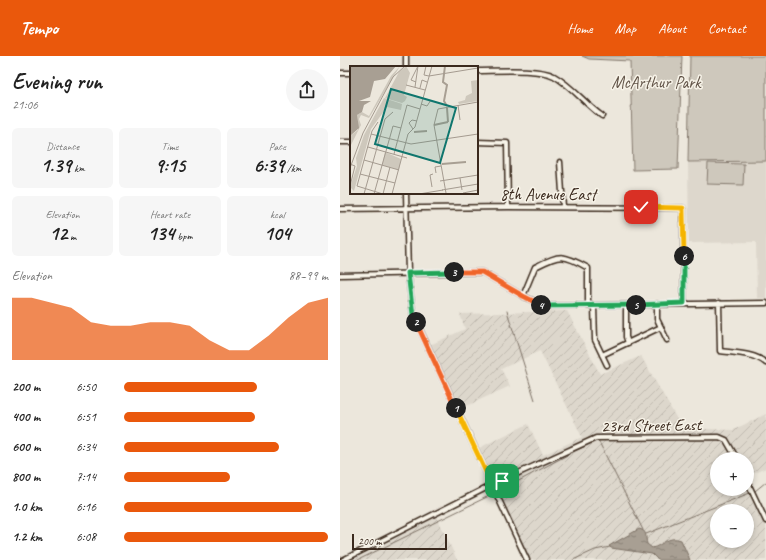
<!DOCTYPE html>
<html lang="en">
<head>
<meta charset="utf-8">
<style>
	:root { --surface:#fff; --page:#f6f6f6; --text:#222; --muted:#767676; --accent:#ea580c }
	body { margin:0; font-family:Caveat,sans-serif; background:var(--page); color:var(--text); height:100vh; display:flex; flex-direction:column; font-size:15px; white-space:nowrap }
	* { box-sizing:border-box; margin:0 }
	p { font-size:13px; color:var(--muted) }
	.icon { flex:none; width:22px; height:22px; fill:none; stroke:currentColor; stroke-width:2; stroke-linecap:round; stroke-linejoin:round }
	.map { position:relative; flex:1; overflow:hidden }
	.sheet { display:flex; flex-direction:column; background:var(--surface); width:340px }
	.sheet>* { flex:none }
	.buttons { position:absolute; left:370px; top:396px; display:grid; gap:8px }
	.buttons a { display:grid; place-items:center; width:44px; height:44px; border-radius:50%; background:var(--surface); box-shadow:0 2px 6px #0003; font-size:20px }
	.scale { position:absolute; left:12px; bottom:10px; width:95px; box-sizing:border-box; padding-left:4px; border:2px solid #3b2a1e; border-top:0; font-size:11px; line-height:14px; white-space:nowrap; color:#3b2a1e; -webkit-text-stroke:3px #f7f3e8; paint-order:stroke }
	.pin { position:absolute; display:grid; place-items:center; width:34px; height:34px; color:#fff; margin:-17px; border-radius:8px; box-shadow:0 2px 6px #0006 }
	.km { position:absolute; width:20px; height:20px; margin:-10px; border-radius:50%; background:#222; color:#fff; font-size:11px; line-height:20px; text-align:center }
	.round { display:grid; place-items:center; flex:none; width:42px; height:42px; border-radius:21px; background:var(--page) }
	.overview { display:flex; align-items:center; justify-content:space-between; height:68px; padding:0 12px }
	h1 { font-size:22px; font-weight:700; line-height:30px }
	.stats { display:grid; grid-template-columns:repeat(3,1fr); gap:6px; height:68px; padding:4px 12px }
	.stats div { display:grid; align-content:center; border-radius:6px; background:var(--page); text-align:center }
	.stats b { font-size:20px; font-weight:700 }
	.stats small { font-size:11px; font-weight:400 }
	.stats p { font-size:11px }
	.chart { height:112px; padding:8px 12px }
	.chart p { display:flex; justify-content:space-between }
	.chart svg { width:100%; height:72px; margin-top:4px; fill:var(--accent); opacity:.7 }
	ul { padding:0 12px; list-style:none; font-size:13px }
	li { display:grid; grid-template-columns:64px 48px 1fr; align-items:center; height:30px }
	li i { height:10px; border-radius:5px; background:var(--accent) }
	header { display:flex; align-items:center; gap:24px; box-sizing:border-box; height:56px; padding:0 20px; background:var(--accent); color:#fff }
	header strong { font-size:19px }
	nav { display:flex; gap:22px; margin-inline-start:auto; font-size:14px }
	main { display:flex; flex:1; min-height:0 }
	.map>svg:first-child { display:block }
	.built { fill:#ddd7cc }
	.industrial { fill:url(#industrial-furrows); fill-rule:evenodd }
	.park { fill:#cec8bc; stroke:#84796d }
	.water { fill:url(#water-ripples); stroke:#7c7064 }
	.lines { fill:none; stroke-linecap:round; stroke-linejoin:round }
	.stream { stroke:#7c7064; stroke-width:1 }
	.minor-casing { stroke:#3b2a1e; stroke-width:7 }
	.minor { stroke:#f7f3e8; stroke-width:4 }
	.split-1-casing { stroke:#fff; stroke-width:8 }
	.split-2-casing { stroke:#fff; stroke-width:8 }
	.split-3-casing { stroke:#fff; stroke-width:8 }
	.split-4-casing { stroke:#fff; stroke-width:8 }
	.split-5-casing { stroke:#fff; stroke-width:8 }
	.split-6-casing { stroke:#fff; stroke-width:8 }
	.split-7-casing { stroke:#fff; stroke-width:8 }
	.split-1 { stroke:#f5b400; stroke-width:5 }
	.split-2 { stroke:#f0652b; stroke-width:5 }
	.split-3 { stroke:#22a559; stroke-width:5 }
	.split-4 { stroke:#f0652b; stroke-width:5 }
	.split-5 { stroke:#22a559; stroke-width:5 }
	.split-6 { stroke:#22a559; stroke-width:5 }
	.split-7 { stroke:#f5b400; stroke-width:5 }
	.labels { text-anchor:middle; stroke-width:3; stroke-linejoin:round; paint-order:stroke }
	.park-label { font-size:17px; fill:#605246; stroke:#f7f3e8 }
	.street-label { font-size:17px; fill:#3b2a1e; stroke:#f7f3e8 }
	.inset-river { fill:none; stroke:#a89f93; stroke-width:2 }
	.inset-road { fill:none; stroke:#a59b90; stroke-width:1 }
	.view { fill:#0f766e; fill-opacity:0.15; stroke:#0f766e; stroke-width:2 }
	.inset-edge { fill:none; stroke:#3b2a1e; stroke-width:2 }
</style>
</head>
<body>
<header>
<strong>Tempo</strong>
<nav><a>Home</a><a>Map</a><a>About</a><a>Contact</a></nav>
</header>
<main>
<section class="sheet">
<div class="overview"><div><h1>Evening run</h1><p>21:06</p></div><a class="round"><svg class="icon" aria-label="share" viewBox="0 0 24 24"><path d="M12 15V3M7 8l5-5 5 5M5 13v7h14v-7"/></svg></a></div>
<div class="stats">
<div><p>Distance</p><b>1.39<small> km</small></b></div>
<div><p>Time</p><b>9:15</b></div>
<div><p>Pace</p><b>6:39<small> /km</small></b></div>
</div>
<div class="stats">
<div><p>Elevation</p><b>12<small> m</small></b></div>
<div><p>Heart rate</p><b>134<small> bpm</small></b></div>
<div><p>kcal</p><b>104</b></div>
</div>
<div class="chart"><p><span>Elevation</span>88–99 m</p>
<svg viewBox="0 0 160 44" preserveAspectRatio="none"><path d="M0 44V6L10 6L20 9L30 12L40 21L50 23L60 23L70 21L80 21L90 23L100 32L110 38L120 38L130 29L140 18L150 9L160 6V44z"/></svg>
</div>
<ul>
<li><b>200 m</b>6:50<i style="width:65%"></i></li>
<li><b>400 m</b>6:51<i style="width:64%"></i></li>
<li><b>600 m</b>6:34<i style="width:76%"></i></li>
<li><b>800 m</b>7:14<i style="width:52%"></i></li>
<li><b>1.0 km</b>6:16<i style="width:92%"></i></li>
<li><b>1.2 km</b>6:08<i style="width:100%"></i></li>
</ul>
</section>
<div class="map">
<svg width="426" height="504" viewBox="0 0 426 504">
	<defs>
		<pattern id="industrial-furrows" width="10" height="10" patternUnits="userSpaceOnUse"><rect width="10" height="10" fill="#ddd7cc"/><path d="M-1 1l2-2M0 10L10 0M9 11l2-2" fill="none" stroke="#bfb9af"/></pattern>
		<pattern id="water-ripples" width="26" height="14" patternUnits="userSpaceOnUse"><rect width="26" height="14" fill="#a89f93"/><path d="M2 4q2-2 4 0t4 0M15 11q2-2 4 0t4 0" fill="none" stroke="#8a8277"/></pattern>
	</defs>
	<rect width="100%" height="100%" fill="#ece7dc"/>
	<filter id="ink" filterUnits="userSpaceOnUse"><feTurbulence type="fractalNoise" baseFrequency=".025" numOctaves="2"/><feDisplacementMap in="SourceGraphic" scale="8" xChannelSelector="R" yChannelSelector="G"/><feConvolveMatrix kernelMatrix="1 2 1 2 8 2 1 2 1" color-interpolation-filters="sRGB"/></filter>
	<g filter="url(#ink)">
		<path class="built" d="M 426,105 L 426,242 L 417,242 L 416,186 L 349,187 L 348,106 Z"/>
		<path class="industrial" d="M 227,255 L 260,318 L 301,300 L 342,372 L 393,374 L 426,358 L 426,412 L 410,419 L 407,422 L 426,462 L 426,504 L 190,504 L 139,392 L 188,368 L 203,399 L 242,381 L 200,295 L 161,313 L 170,330 L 120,353 L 90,289 L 125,273 L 120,258 ZM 377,403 L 407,403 L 407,433 L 377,433 ZM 377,455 L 407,455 L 407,485 L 377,485 Z
			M 97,461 L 117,504 L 13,504 Z"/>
		<path class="park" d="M 242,0 L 342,0 L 338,113 L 293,114 L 290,5 L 249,3 Z
			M 350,0 L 426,0 L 426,105 L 348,106 Z
			M 368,107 L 404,108 L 403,129 L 367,128 Z"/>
		<path class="water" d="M 299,473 C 308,475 305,481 307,488 L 312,492 C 322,490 328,479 341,484 L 350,504 L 318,504 L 312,498 L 271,492 L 269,490 Z"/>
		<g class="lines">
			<path class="stream" d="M 167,255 L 195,344
				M 415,435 L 426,426
				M 158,436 L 233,396 L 258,384 L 303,474
				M 306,478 L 410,437
				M 18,504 L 153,438
				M 233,504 L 255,494 L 270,491"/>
			<defs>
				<path id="minor" d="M 66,0 L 66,11
					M 137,15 C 156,15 199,12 214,20 C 232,30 245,48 262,60
					M 0,17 L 11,17
					M 0,86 L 11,86
					M 137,86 L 167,87 L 168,151
					M 220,106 L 223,151
					M 66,137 L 68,217 L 73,259 L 187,504
					M 0,153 L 168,151 L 343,152 L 344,247
					M 0,219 L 142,216 L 183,240 L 204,250 L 426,247
					M 183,240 L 195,211 C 220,199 222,197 248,212 L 248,250
					M 379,247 L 380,295 C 395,297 414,297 426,307
					M 317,248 L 317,263 L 327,284
					M 286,249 L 286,281 L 288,287
					M 254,250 L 255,284 L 267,309
					M 262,299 L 321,271
					M 407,425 L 426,465
					M 3,504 L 152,429 L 256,382 L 379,381 L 386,384 L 397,403"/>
			</defs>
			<use href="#minor" class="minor-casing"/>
			<use href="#minor" class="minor"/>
		</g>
	</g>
	<g class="lines" filter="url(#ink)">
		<defs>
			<path id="split-1" d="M 116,352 L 152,429 L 162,425"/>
			<path id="split-2" d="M 76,266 L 116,352"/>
			<path id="split-3" d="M 76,266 L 73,259 L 68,217 L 114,216"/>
			<path id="split-4" d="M 114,216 L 142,216 L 183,240 L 201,249"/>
			<path id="split-5" d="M 201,249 L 204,250 L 296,249"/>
			<path id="split-6" d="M 296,249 L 344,247 L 344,200"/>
			<path id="split-7" d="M 301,151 L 343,152 L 344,200"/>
		</defs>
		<use href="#split-1" class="split-1-casing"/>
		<use href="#split-2" class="split-2-casing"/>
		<use href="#split-3" class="split-3-casing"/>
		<use href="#split-4" class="split-4-casing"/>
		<use href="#split-5" class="split-5-casing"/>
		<use href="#split-6" class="split-6-casing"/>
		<use href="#split-7" class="split-7-casing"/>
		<use href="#split-1" class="split-1"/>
		<use href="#split-2" class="split-2"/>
		<use href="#split-3" class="split-3"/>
		<use href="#split-4" class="split-4"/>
		<use href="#split-5" class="split-5"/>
		<use href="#split-6" class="split-6"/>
		<use href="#split-7" class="split-7"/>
	</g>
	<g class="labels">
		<g class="park-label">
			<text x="316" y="32">McArthur Park</text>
		</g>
		<g class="street-label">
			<text x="208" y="144">8th Avenue East</text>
			<text transform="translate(311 369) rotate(-1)" y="6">23rd Street East</text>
		</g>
	</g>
	<g transform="translate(10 10)">
		<rect width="128" height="128" fill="#ece7dc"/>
		<path d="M 128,14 L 128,35 L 109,38 L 108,36 L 115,34 L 116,30 L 122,27 L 121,15 Z" fill="#cec8bc"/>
		<path d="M 50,0 L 19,52 L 11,49 L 9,53 L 11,59 L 0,81 L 0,70 L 8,64 L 7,49 L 12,46 L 19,50 L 41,10 ZM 56,0 L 60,7 L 54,29 L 57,31 L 55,35 L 52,37 L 35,32 L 49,6 ZM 34,32 L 52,38 L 51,44 L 37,41 L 21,63 L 4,125 L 0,121 L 7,100 L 6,92 L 14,69 ZM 35,86 L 51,93 L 49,104 L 32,99 Z" fill="#cec8bc"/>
		<path d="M 0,0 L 46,0 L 35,13 L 24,15 L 20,31 L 9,35 L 21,35 L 14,39 L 12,46 L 7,49 L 9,62 L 0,70 L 0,75 Z" fill="#a89f93"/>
		<path class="inset-river" d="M 95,0 L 93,16 L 97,19 L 94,35 L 97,40M 97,42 L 98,56M 84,59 L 98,56M 64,66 L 77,65M 92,98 L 116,96"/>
		<path class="inset-road" d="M 76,0 L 74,9 L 79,10 L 128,2M 66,16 L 61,14 L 68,0M 56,19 L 75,24M 65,21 L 68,0M 70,22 L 72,14 L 77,16M 71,38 L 77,40 L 81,34M 108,39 L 110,54M 28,56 L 22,65 L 7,120 L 33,128M 63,63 L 59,57 L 62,54 L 67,55M 21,68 L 61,78 L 128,68M 18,81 L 57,92M 44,88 L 57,39 L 70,43M 14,94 L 49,104M 0,102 L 13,67 L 43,11 L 55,0M 86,107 L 85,101 L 91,100M 10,108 L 45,117M 110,112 L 112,124M 90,115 L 128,109M 0,120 L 5,100 L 0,98M 82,121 L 80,109 L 83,108M 92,124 L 128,118M 96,127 L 84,59 L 88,43 L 128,36M 113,127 L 128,124M 14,128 L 35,53 L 43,46M 24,128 L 43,60 L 51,62M 33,128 L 40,101M 42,128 L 58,68 L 65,61 L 82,0M 69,128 L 93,124"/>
		<path class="view" d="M 41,23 L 106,42 L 90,97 L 25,78 Z"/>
		<rect width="128" height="128" class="inset-edge"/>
	</g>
</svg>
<div class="buttons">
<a>+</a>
<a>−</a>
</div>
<div class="scale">200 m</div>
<div class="pin" style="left:162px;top:425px;background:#1e9e55"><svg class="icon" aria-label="arrive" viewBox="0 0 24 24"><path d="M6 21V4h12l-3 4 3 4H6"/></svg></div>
<div class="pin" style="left:301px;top:151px;background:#d93025"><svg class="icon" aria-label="check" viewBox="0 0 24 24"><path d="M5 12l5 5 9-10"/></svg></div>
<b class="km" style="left:116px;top:352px">1</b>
<b class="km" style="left:76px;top:266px">2</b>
<b class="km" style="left:114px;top:216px">3</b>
<b class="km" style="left:201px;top:249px">4</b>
<b class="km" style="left:296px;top:249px">5</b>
<b class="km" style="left:344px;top:200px">6</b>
</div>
</main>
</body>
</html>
